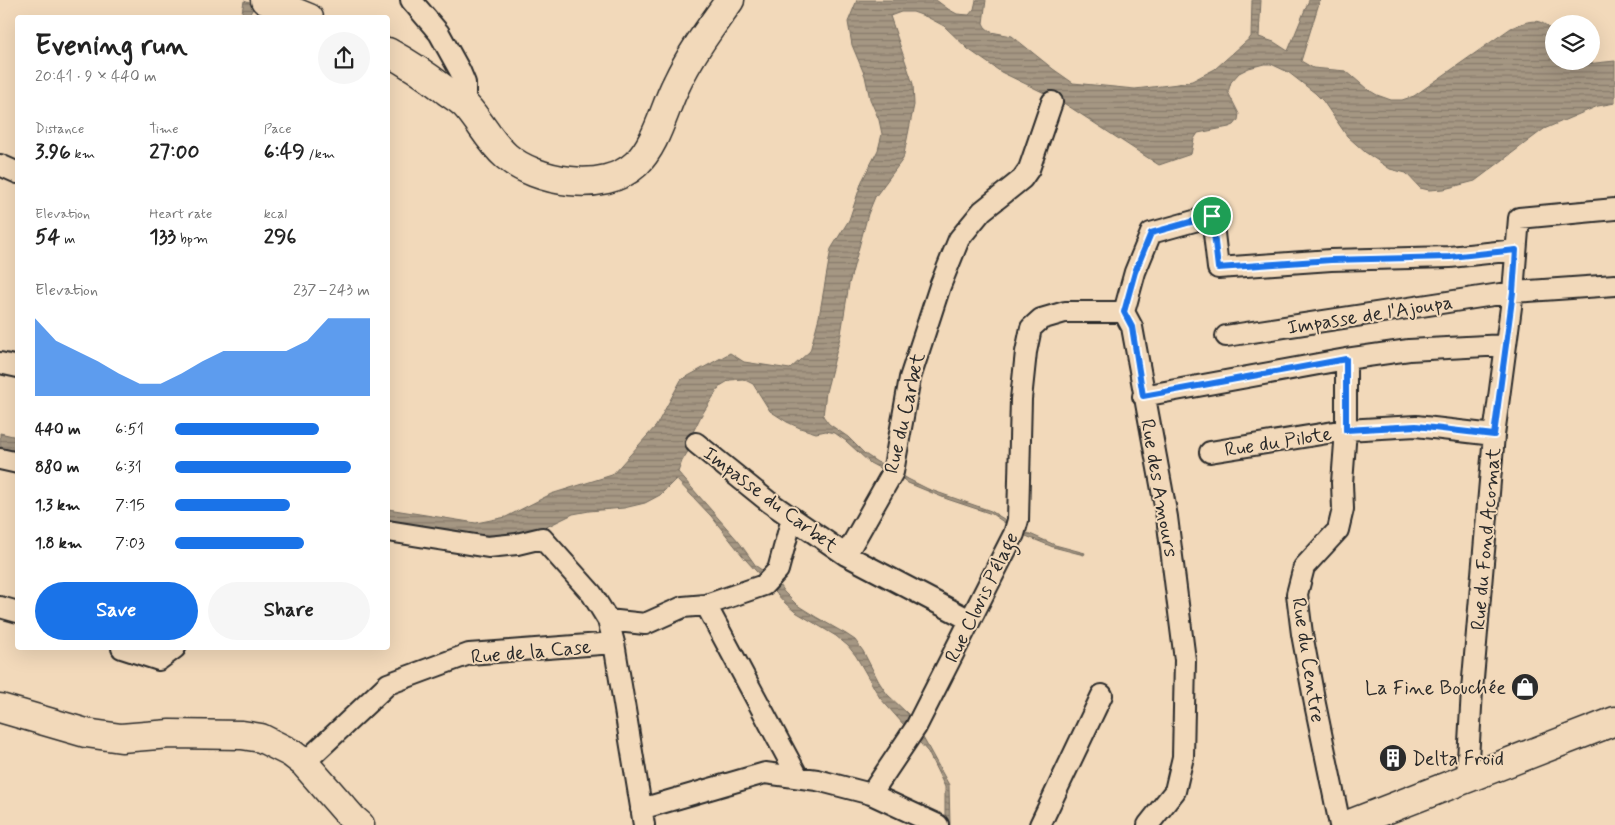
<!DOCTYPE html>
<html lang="en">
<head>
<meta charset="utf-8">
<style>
	:root { --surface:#fff; --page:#f6f6f6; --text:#222; --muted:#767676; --accent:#1a73e8 }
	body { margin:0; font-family:Mynerve,sans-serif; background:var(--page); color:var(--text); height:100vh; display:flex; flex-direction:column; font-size:19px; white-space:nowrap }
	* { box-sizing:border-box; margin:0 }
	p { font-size:16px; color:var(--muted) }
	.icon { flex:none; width:28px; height:28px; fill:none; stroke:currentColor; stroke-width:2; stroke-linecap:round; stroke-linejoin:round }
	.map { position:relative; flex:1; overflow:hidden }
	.panel { position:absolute; left:15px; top:15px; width:375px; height:635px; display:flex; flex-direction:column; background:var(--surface); border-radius:5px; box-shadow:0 5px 20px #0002 }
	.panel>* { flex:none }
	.fabs { position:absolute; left:1545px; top:15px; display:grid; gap:10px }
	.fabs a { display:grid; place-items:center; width:55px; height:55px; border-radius:50%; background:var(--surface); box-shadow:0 5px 20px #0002; font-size:25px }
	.pin { position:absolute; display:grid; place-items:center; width:42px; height:42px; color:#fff; margin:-21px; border:2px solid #fff; border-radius:50%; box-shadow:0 1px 5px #0007 }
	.round { display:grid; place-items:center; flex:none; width:52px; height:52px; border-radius:26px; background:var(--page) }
	.head { display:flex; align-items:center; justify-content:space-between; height:85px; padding:0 20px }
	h1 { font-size:28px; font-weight:800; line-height:38px }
	.figures { display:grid; grid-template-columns:repeat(3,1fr); gap:8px; height:85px; padding:5px 20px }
	.figures div { display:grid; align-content:center }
	.figures b { font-size:21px; font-weight:800 }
	.figures small { font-size:14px; font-weight:400 }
	.figures p { font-size:14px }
	.chart { height:140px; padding:10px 20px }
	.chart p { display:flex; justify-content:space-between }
	.chart svg { width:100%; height:90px; margin-top:5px; fill:var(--accent); opacity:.7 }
	.cta { display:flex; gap:10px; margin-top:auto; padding:10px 20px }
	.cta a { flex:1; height:58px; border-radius:30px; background:var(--accent); color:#fff; font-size:20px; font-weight:800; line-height:58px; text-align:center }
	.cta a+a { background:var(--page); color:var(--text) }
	ul { padding:0 20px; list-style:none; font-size:16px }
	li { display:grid; grid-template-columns:80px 60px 1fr; align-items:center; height:38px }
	li i { height:12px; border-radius:6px; background:var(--accent) }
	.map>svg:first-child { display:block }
	.water { fill:url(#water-rules); stroke:#746c60 }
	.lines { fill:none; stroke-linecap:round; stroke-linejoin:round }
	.street-casing { stroke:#2b2b2b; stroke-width:24 }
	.secondary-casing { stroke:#2b2b2b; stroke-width:31 }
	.street { stroke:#f2d9ba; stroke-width:20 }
	.secondary { stroke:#f2d9ba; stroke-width:28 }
	.route-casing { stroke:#fff; stroke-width:10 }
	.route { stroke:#1a73e8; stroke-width:6 }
	.labels { text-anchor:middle; stroke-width:4; stroke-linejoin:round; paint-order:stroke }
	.street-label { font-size:20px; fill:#2b2b2b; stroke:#f2d9ba }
	.poi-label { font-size:20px; fill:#2b2b2b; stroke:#f2d9ba; text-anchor:end }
</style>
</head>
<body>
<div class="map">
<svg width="1615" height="825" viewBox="0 0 1615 825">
	<defs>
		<pattern id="water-rules" width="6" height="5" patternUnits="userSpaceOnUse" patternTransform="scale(1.25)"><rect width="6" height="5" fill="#a59783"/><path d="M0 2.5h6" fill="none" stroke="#877b6b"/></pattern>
	</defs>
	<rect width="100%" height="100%" fill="#f2d9ba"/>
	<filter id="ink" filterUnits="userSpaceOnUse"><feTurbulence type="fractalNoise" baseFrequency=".02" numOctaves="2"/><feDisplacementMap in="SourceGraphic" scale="10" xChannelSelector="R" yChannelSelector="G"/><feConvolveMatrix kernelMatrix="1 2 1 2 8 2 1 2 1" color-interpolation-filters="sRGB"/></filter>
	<g filter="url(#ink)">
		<path class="water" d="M 857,0 L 936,0 L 948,9 L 957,14 L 969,15 L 974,9 L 976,0 L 986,0 L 983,23 L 985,27 L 991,32 L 1012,36 L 1053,69 L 1073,83 L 1135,89 L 1178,84 L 1192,81 L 1215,69 L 1251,37 L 1252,0 L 1261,0 L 1259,37 L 1274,42 L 1288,51 L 1309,0 L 1320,0 L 1301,61 L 1313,68 L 1346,71 L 1367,89 L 1377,95 L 1391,100 L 1402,100 L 1414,96 L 1511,28 C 1524,23 1536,16 1548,27 C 1550,30 1553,33 1554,37 C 1555,45 1554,54 1554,61 L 1581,61 L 1586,64 L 1615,61 L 1615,103 L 1598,106 L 1544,129 L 1475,181 L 1444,189 L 1429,190 L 1420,188 L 1406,173 L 1390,169 L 1365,152 L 1347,136 L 1323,101 L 1315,93 L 1288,72 L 1271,64 L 1264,64 L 1249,68 L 1239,73 L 1231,82 L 1228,92 L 1239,114 L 1238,120 L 1234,125 L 1229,127 L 1198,133 L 1194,139 L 1191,154 L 1159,165 L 1059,100 L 1001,72 L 968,49 L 944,26 L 927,17 L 913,12 L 901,12 L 890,16 L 913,84 L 914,105 L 903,159 L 875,197 L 868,214 L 849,284 L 841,334 L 826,392 L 823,416 L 829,424 L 848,437 L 865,454 L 877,462 L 888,466 L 908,479 L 928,489 L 991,511 L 1023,531 L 1055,545 L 1085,553 L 1084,555 L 1053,547 L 1021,534 L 992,514 L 947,499 L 908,483 L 899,476 L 885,471 L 870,463 L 846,441 L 835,433 L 826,431 L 816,433 L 800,428 L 787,422 L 770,411 L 753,384 L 743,379 L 730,380 L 720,386 L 701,416 L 693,432 L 692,445 L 682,461 L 678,472 L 739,542 L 756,566 L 775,579 L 784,592 L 797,605 L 816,617 L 846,634 L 855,640 L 863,651 L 879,682 L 887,694 L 908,714 L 921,734 L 949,785 L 950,825 L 945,824 L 945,787 L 928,752 L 880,698 L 856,656 L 848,646 L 836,636 L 794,611 L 785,603 L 746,560 L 711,516 L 676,479 L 660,495 L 645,503 L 624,508 L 589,511 L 573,514 L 520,540 L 480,541 L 388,526 L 388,509 L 476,523 L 506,517 L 551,494 L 612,475 L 656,426 L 681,380 L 730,353 L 744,362 L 790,369 L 810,351 L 819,317 L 831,249 L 849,220 L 862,181 L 878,150 L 882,134 L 879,120 L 870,99 L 865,76 L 852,45 L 848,22 Z
			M 244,1 L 255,5 L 248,17 L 241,18 Z
			M 0,433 L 17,437 L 17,460 L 0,456 Z"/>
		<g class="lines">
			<defs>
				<path id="street" d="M 411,0 L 439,33 L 460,71 L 465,83 L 465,105
					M 0,165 L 18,173
					M 1226,336 L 1513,292 L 1615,285
					M 0,363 L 18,367
					M 1143,396 L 1346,359 L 1409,350 L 1505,345
					M 696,443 L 769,502 L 846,555 L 970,620
					M 1210,452 L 1346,430 L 1416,426 L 1494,435
					M 0,459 L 18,463
					M 388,531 L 488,547 L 517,544 L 542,538 L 592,594 L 608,620 L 614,643 L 644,825
					M 846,555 L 893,472 L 910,378 L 940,286 L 959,239 L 982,211 L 1022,179 L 1029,169 L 1052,102
					M 706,605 L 798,777
					M 0,607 L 18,612
					M 608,620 L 645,624 L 683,607 L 706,605 L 764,585 L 778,570 L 792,518
					M 122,648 L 159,660 L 175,648
					M 304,763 L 388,684 L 469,654 L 614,643
					M 1467,777 L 1472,690 L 1494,435 L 1513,292 L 1519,218 L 1615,209
					M 871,794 L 916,727 L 1014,534 L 1018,520 L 1021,399 L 1026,352 L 1031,328 L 1041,319 L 1065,312 L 1124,312
					M 641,809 L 765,773 L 817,780 L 871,794 L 938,825
					M 1040,825 L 1102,695
					M 1148,825 L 1175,791 L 1183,757 L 1185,660 L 1167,517 L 1132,327 L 1124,312 L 1135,272 L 1151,233 L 1212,216 L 1218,268 L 1331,260 L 1450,257 L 1516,250
					M 1340,825 L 1315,704 L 1302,634 L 1297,594 L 1304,567 L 1338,530 L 1343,509 L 1342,483 L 1346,430 L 1346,359"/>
				<path id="secondary" d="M 265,0 L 309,18
					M 388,52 C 408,63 426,75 444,89 C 451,95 460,99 466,106 C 480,121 489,141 506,156 C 536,182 604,194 636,164 C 657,144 664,108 677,83 C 691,53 711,27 730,0
					M 0,708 L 86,733 L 121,738 L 170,734 L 242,735 L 261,738 L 291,753 L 304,763 L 353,819 L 360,825
					M 1347,825 L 1615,721"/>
			</defs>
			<use href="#street" class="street-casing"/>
			<use href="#secondary" class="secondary-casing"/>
			<use href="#street" class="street"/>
			<use href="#secondary" class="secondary"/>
		</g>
	</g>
	<g class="lines" filter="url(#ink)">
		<defs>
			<path id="route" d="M 1212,216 L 1218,268 L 1331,260 L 1450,257 L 1516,250 L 1513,292 L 1494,435 L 1416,426 L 1346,430 L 1346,359 L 1143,396 L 1132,327 L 1124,312 L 1135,272 L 1151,233 Z"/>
		</defs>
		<use href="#route" class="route-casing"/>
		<use href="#route" class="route"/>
	</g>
	<defs>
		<symbol id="shop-disc" viewBox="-11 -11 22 22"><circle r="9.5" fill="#2b2b2b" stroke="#f2d9ba"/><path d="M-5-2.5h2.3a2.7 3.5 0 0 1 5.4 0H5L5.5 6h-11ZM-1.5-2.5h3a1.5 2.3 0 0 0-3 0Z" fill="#fff"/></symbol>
		<symbol id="building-disc" viewBox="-11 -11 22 22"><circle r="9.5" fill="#2b2b2b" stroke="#f2d9ba"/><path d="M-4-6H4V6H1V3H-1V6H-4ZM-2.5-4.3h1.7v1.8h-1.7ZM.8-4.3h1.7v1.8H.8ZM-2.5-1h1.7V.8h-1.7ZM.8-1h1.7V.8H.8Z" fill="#fff"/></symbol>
	</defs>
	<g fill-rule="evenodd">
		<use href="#shop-disc" x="1509" y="671" width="32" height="32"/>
		<use href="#building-disc" x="1377" y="742" width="32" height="32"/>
	</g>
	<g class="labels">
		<g class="street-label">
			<text transform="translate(1370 314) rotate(-9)" y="7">Impasse de l'Ajoupa</text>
			<text transform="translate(904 413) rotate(-77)" y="7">Rue du Carbet</text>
			<text transform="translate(1278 441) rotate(-9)" y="7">Rue du Pilote</text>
			<text transform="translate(1160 488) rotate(80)" y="7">Rue des Amours</text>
			<text transform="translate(771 499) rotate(37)" y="7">Impasse du Carbet</text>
			<text transform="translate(1485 539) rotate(-85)" y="7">Rue du Fond Acomat</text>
			<text transform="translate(981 597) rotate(-64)" y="7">Rue Clovis Pélage</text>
			<text transform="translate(531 651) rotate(-5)" y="7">Rue de la Case</text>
			<text transform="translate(1309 660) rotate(81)" y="7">Rue du Centre</text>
		</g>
		<g class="poi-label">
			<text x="1506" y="694">La Fine Bouchée</text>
			<text x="1412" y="765" text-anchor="start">Delta Froid</text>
		</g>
	</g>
</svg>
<div class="fabs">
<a><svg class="icon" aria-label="layers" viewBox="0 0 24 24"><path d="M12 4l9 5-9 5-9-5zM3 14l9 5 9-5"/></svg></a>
</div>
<div class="pin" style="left:1212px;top:216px;background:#1e9e55"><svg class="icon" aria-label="arrive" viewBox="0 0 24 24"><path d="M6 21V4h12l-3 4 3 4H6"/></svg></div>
<section class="panel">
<div class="head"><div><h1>Evening run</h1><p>20:41 · 9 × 440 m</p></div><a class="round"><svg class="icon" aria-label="share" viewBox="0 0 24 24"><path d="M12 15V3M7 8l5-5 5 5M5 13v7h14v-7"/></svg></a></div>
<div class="figures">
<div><p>Distance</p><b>3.96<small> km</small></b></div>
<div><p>Time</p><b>27:00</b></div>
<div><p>Pace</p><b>6:49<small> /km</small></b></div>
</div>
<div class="figures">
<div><p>Elevation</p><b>54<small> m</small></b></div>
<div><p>Heart rate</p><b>133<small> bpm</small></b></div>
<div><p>kcal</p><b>296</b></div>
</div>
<div class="chart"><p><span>Elevation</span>237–243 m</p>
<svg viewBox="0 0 160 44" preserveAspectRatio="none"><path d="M0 44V6L10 17L20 22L30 27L40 33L50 38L60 38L70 33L80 27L90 22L100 22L110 22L120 22L130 17L140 6L150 6L160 6V44z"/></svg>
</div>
<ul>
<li><b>440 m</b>6:51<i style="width:74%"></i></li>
<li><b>880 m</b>6:31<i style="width:90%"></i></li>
<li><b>1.3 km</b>7:15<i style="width:59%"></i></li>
<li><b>1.8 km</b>7:03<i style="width:66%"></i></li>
</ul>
<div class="cta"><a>Save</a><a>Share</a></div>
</section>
</div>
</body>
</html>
